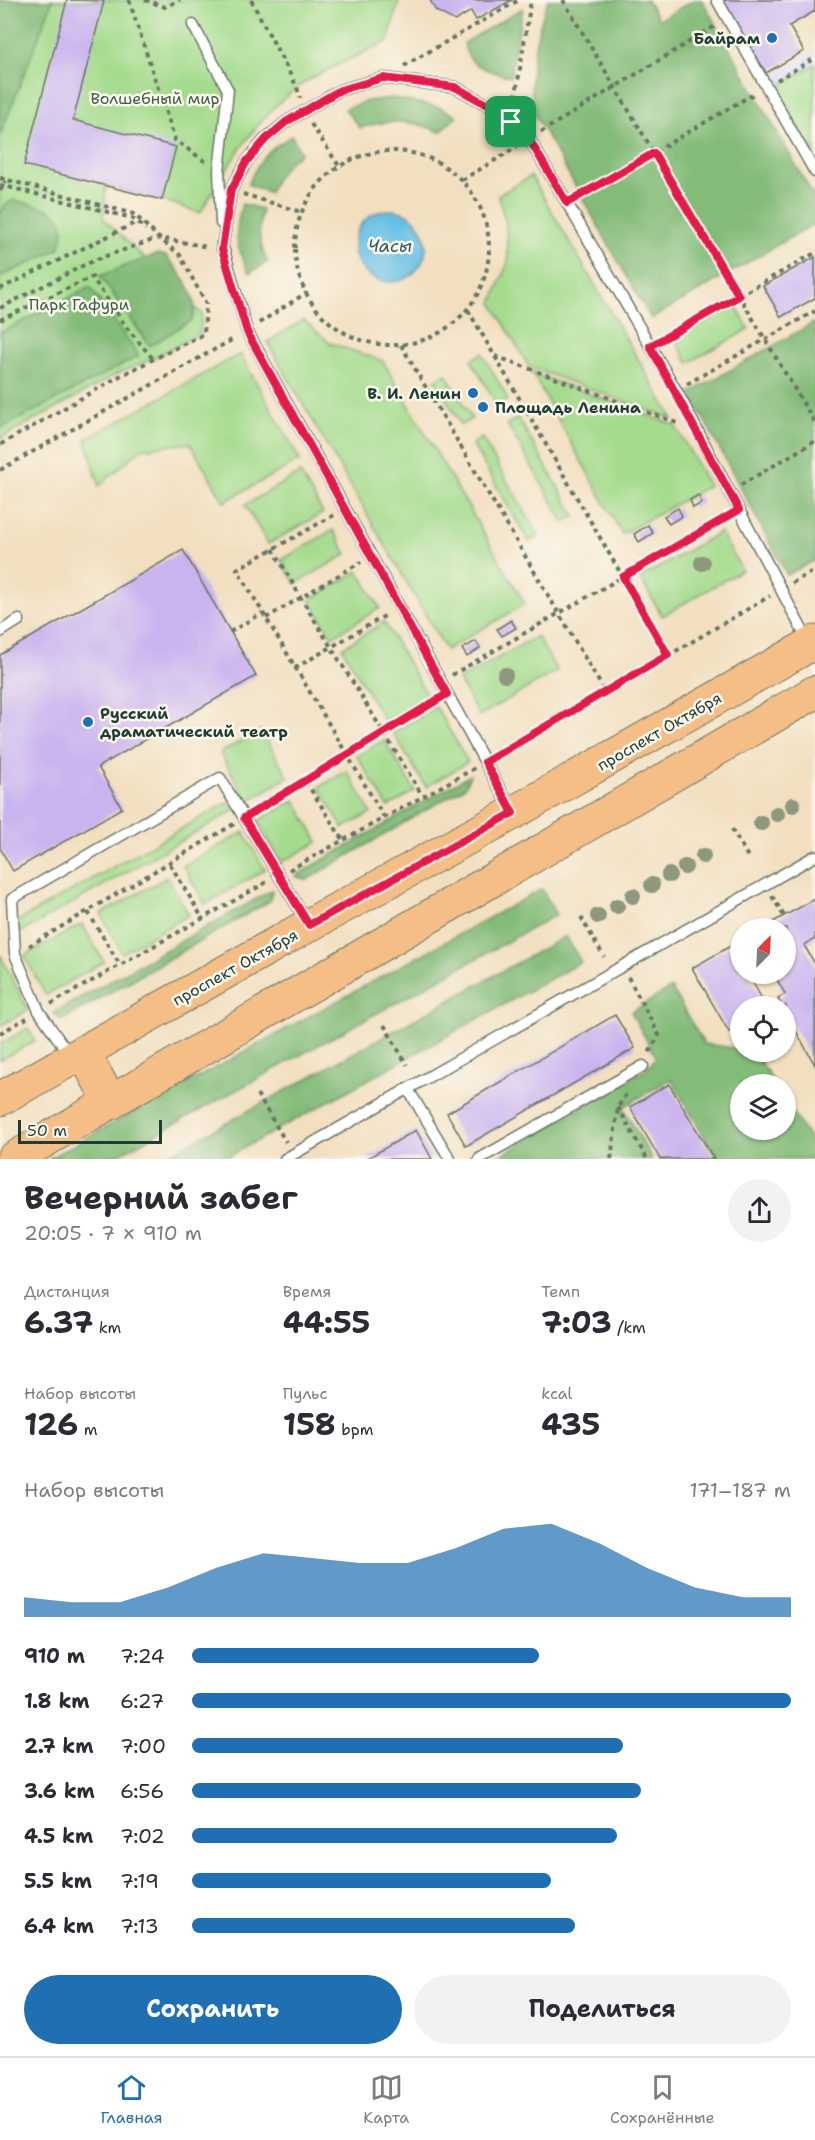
<!DOCTYPE html>
<html lang="ru">
<head>
<meta charset="utf-8">
<style>
	:root { --surface:#fff; --page:#f2f2f3; --text:#2b2b33; --muted:#7c7c81; --line:#e1e1e2; --accent:#1f6fb2 }
	body { margin:0; font-family:"Shantell Sans",sans-serif; background:var(--page); color:var(--text); height:100vh; display:flex; flex-direction:column; font-size:22px; white-space:nowrap }
	* { box-sizing:border-box; margin:0 }
	p { font-size:20px; color:var(--muted) }
	.icon { flex:none; width:33px; height:33px; fill:none; stroke:currentColor; stroke-width:2; stroke-linecap:round; stroke-linejoin:round }
	.map { position:relative; height:1159px; overflow:hidden }
	.details { display:flex; flex-direction:column; background:var(--surface); flex:1 }
	.details>* { flex:none }
	.needle { width:39px; rotate:24deg }
	.tools { position:absolute; left:730px; top:918px; display:grid; gap:12px }
	.tools a { display:grid; place-items:center; width:66px; height:66px; border-radius:50%; background:var(--surface); box-shadow:0 2px 4px #0004; font-size:30px }
	.scale { position:absolute; left:18px; bottom:15px; width:144px; box-sizing:border-box; padding-left:6px; border:3px solid #1f3d34; border-top:0; font-size:16px; line-height:21px; white-space:nowrap; color:#1f3d34; -webkit-text-stroke:4px #fbf7ec; paint-order:stroke }
	.pin { position:absolute; display:grid; place-items:center; width:51px; height:51px; color:#fff; margin:-26px; border-radius:12px; box-shadow:0 3px 9px #0006 }
	.round { display:grid; place-items:center; flex:none; width:63px; height:63px; border-radius:32px; background:var(--page) }
	.headline { display:flex; align-items:center; justify-content:space-between; height:102px; padding:0 24px }
	h1 { font-size:33px; font-weight:700; line-height:45px }
	.metrics { display:grid; grid-template-columns:repeat(3,1fr); gap:9px; height:102px; padding:6px 24px }
	.metrics div { display:grid; align-content:center }
	.metrics b { font-size:30px; font-weight:700 }
	.metrics small { font-size:16px; font-weight:400 }
	.metrics p { font-size:16px }
	.chart { height:168px; padding:12px 24px }
	.chart p { display:flex; justify-content:space-between }
	.chart svg { width:100%; height:108px; margin-top:6px; fill:var(--accent); opacity:.7 }
	.button { display:flex; gap:12px; margin-top:auto; padding:12px 24px }
	.button a { flex:1; height:69px; border-radius:36px; background:var(--accent); color:#fff; font-size:24px; font-weight:700; line-height:69px; text-align:center }
	.button a+a { background:var(--page); color:var(--text) }
	ul { padding:0 24px; list-style:none; font-size:20px }
	li { display:grid; grid-template-columns:96px 72px 1fr; align-items:center; height:45px }
	li i { height:15px; border-radius:8px; background:var(--accent) }
	.dock { display:flex; justify-content:space-around; align-items:center; height:84px; border-top:2px solid var(--line); background:var(--surface); font-size:16px; color:var(--muted) }
	.dock a { display:grid; justify-items:center; gap:3px }
	.dock .current { color:var(--accent) }
	.map>svg:first-child { display:block }
	.built { fill:#d8d7f8 }
	.green { fill:#a4db8d; stroke:#628c60; stroke-width:1.5 }
	.forest { fill:#83bb78; stroke:#517c56; stroke-width:1.5 }
	.water { fill:#68c0e5; stroke:#447e8c; stroke-width:1.5 }
	.building { fill:#cab4ef }
	.lines { fill:none; stroke-linecap:round; stroke-linejoin:round }
	.service-casing { stroke:#697665; stroke-width:13 }
	.primary-casing { stroke:#697665; stroke-width:35 }
	.path { stroke:#697665; stroke-width:4; stroke-dasharray:4.5 4.5; stroke-linecap:butt }
	.service { stroke:#fff; stroke-width:10 }
	.primary { stroke:#f5be86; stroke-width:33 }
	.tree { fill:#8d987d }
	.route-casing { stroke:#fff; stroke-width:12 }
	.route { stroke:#e11d48; stroke-width:8 }
	.poi-dot { fill:#1f6fb2; stroke:#fbf7ec; stroke-width:2 }
	.labels { text-anchor:middle; stroke-width:5; stroke-linejoin:round; paint-order:stroke }
	.poi-label { font-size:16px; font-weight:bold; fill:#1f3d34; stroke:#fbf7ec; text-anchor:end }
	.park-label { font-size:16px; fill:#3a5d46; stroke:#fbf7ec }
	.street-label { font-size:16px; fill:#1f3d34; stroke:#fbf7ec }
	.water-label { font-size:18px; font-style:italic; fill:#315e60; stroke:#fbf7ec }
</style>
</head>
<body>
<div class="map">
<svg width="815" height="1159" viewBox="0 0 815 1159">
	<rect width="100%" height="100%" fill="#fbf7ec"/>
	<filter id="ink" filterUnits="userSpaceOnUse"><feTurbulence type="fractalNoise" baseFrequency=".0167" numOctaves="2"/><feDisplacementMap in="SourceGraphic" scale="12" xChannelSelector="R" yChannelSelector="G"/><feConvolveMatrix kernelMatrix="1 2 1 2 8 2 1 2 1" color-interpolation-filters="sRGB"/></filter>
	<filter id="wash" filterUnits="userSpaceOnUse"><feTurbulence type="fractalNoise" baseFrequency=".008" numOctaves="4" result="noise"/><feDisplacementMap in="SourceGraphic" scale="24" xChannelSelector="R" yChannelSelector="G"/><feGaussianBlur stdDeviation="1.35" result="paint"/><feColorMatrix in="noise" values="0 0 0 0 0 0 0 0 0 0 0 0 0 0 0 0 0 1.4 0 .05"/><feComposite in="paint" operator="in"/></filter>
	<g filter="url(#wash)">
		<rect width="100%" height="100%" fill="#f2dfc0"/>
		<path class="built" d="M 815,51 L 815,161 L 766,79 Z"/>
		<path class="green" d="M 0,0 L 399,0 L 388,41 C 359,56 325,68 298,87 C 254,119 227,168 200,213 L 162,200 L 106,186 L 103,218 L 202,314 L 200,333 L 154,358 L 119,373 L 0,439 Z
			M 815,64 L 815,156 L 775,88 Z
			M 531,176 L 673,419 L 529,367 L 492,303 L 508,262 L 506,223 L 498,195 Z
			M 735,305 L 749,329 L 688,363 L 675,339 Z
			M 304,320 L 330,343 L 383,361 L 525,604 L 446,650 L 267,342 Z
			M 482,353 L 508,399 L 497,405 L 471,360 Z
			M 240,354 L 300,460 L 224,502 L 190,443 L 141,449 L 99,486 L 86,439 Z
			M 532,373 L 675,425 L 709,486 L 622,534 Z
			M 446,374 L 472,419 L 461,425 L 435,380 Z
			M 518,418 L 575,516 L 564,522 L 507,424 Z
			M 482,438 L 539,536 L 529,542 L 472,444 Z
			M 300,473 L 323,513 L 268,544 L 245,505 Z
			M 333,530 L 347,554 L 295,584 L 281,560 Z
			M 720,532 L 742,570 L 662,616 L 640,578 Z
			M 358,571 L 380,608 L 332,637 L 310,600 Z
			M 384,622 L 428,697 L 385,722 L 342,648 Z
			M 537,636 L 557,671 L 479,716 L 459,680 Z
			M 436,707 L 468,762 L 426,787 L 393,733 Z
			M 261,730 L 288,777 L 248,801 L 220,753 Z
			M 384,740 L 415,791 L 388,807 L 357,756 Z
			M 347,771 L 371,813 L 343,828 L 319,787 Z
			M 295,800 L 318,842 L 282,862 L 258,821 Z
			M 230,801 L 235,810 L 20,933 L 14,923 Z
			M 244,832 L 265,870 L 205,904 L 183,866 Z
			M 167,877 L 189,915 L 122,953 L 101,914 Z
			M 82,924 L 104,962 L 46,995 L 24,956 Z
			M 0,954 L 28,1010 L 0,1026 Z
			M 28,1028 L 35,1041 L 0,1060 L 0,1044 Z"/>
		<path class="forest" d="M 0,0 L 53,0 L 0,136 Z
			M 548,0 L 647,0 L 659,20 L 694,0 L 702,0 L 815,199 L 815,223 L 651,319 L 535,115 C 526,78 535,36 548,0 Z
			M 523,8 L 510,77 C 490,70 467,68 464,43 Z
			M 392,98 L 439,107 L 457,116 L 440,132 C 412,119 389,119 360,128 L 345,109 L 367,101 Z
			M 292,136 L 301,153 C 285,164 277,175 269,193 L 248,184 C 259,160 268,149 292,136 Z
			M 14,200 C 44,209 74,208 59,249 L 0,277 L 0,214 L 7,203 Z
			M 242,204 L 262,209 C 258,230 258,243 268,262 L 249,273 C 235,244 234,235 242,204 Z
			M 157,254 L 166,256 C 180,273 202,297 192,320 L 150,346 L 100,276 Z
			M 90,287 L 139,356 L 0,429 L 0,333 Z
			M 815,322 L 815,560 L 787,575 L 690,393 Z
			M 470,775 L 465,787 L 307,880 L 295,876 Z
			M 542,889 L 556,915 L 111,1159 L 48,1159 Z
			M 272,890 L 270,901 L 62,1020 L 53,1013 Z
			M 566,936 L 581,962 L 224,1159 L 161,1159 Z
			M 671,988 L 704,1044 L 741,1049 L 741,1052 L 754,1052 L 775,1084 L 741,1084 L 741,1130 L 786,1130 L 786,1102 L 815,1148 L 815,1159 L 717,1159 L 671,1079 L 623,1107 L 652,1159 L 495,1159 L 648,1068 L 656,1057 L 631,1012 Z"/>
		<path class="water" d="M354 246a36 36 0 1 1 72 0a36 36 0 1 1-72 0Z"/>
		<g id="blocks">
			<path class="building" d="M 67,0 L 104,1 L 73,120 L 176,147 L 162,200 L 24,165 Z
				M 430,0 L 512,0 L 476,20 L 471,11 L 455,21 L 436,11 Z
				M 723,0 L 815,0 L 815,11 L 789,26 L 804,51 L 766,73 Z
				M 815,257 L 815,298 L 781,317 L 763,286 Z
				M 698,495 L 702,503 L 693,508 L 690,500 Z
				M 678,508 L 682,516 L 669,524 L 664,516 Z
				M 648,525 L 653,533 L 639,542 L 634,534 Z
				M 183,550 L 256,676 L 98,767 L 122,808 L 13,871 L 0,848 L 0,655 Z
				M 511,620 L 516,628 L 502,636 L 497,629 Z
				M 476,641 L 480,648 L 467,657 L 462,649 Z
				M 815,899 L 815,939 L 804,945 L 815,964 L 815,1065 L 786,1013 L 786,1006 L 782,1006 L 778,998 L 785,994 L 774,974 L 786,974 L 786,928 L 762,928 Z
				M 741,940 L 741,974 L 748,974 L 766,1006 L 741,1006 L 741,1025 L 729,1032 L 692,968 Z
				M 615,1015 L 635,1048 L 466,1146 L 447,1113 Z
				M 669,1084 L 714,1159 L 660,1159 L 630,1107 Z
				M 416,1130 L 432,1159 L 366,1159 Z"/>
		</g>
	</g>
	<g filter="url(#ink)">
		<use href="#blocks" fill-opacity="0" stroke="#697665" stroke-width="1.5"/>
		<g class="lines">
			<defs>
				<path id="service" d="M 717,0 L 815,172
					M 193,25 L 228,90 L 219,171 L 221,223
					M 222,244 L 247,331 L 512,811
					M 222,249 L 231,190 L 247,161 L 265,139 L 286,122 L 340,90 L 383,78 L 455,87 L 497,110 L 529,139 L 567,203 L 676,390 L 809,643
					M 0,632 L 19,620
					M 70,1056 L 39,1011 L 15,954 L 12,899 L 220,778 L 307,922
					M 408,1089 L 450,1159
					M 285,1159 L 815,856
					M 479,1159 L 643,1066"/>
				<path id="primary" d="M 83,1052 L 111,1103
					M 0,1099 L 309,925 L 513,813 L 815,642
					M 13,1159 L 815,692"/>
			</defs>
			<use href="#service" class="service-casing"/>
			<use href="#primary" class="primary-casing"/>
			<path class="path" d="M 129,0 L 175,140 L 206,162
				M 145,0 L 165,7 L 180,0
				M 251,0 L 297,87 L 300,98
				M 563,0 L 815,423
				M 404,66 L 519,0
				M 777,80 L 815,58
				M 514,106 L 531,0
				M 311,124 L 339,166
				M 541,132 L 717,25
				M295 248a97 97 0 1 1 194 0a97 97 0 1 1-194 0Z
				M 0,178 L 134,214 L 159,238 L 180,255 L 206,304 L 204,334 L 120,376 L 0,445
				M 462,180 L 517,147
				M 0,185 L 132,218 L 146,229
				M 0,191 L 6,181
				M 243,194 L 301,212
				M 578,197 L 755,93
				M 0,289 L 137,222
				M 0,308 L 94,260 L 159,238 L 209,247
				M 468,310 L 668,655
				M 0,320 L 92,277 L 127,328 L 154,360
				M 259,323 L 306,293
				M 661,340 L 815,253
				M 401,345 L 605,692
				M 495,356 L 677,423
				M 687,384 L 815,311
				M 0,470 L 235,338
				M 741,485 L 815,441
				M 334,515 L 237,569 L 384,817
				M 273,549 L 301,598 L 422,795
				M 792,583 L 815,570
				M 266,618 L 361,562
				M 230,632 L 262,613
				M 295,668 L 388,614
				M 452,675 L 728,516
				M 497,756 L 770,596
				M 306,782 L 343,840
				M 256,811 L 436,700
				M 732,829 L 748,857
				M 170,864 L 203,919
				M 289,870 L 475,768
				M 772,896 L 784,916
				M 88,912 L 120,965
				M 581,917 L 604,957
				M 29,946 L 234,824
				M 628,977 L 659,1035 L 649,1053
				M 51,1004 L 267,882
				M 384,1025 L 407,1065
				M 0,1033 L 27,1018
				M 257,1094 L 286,1142
				M 618,1107 L 647,1159
				M 611,1159 L 618,1107 L 626,1094"/>
			<use href="#service" class="service"/>
			<use href="#primary" class="primary"/>
		</g>
		<g class="tree">
			<circle cx="702" cy="563" r="8"/>
			<circle cx="505" cy="675" r="8"/>
			<circle cx="793" cy="805" r="8"/>
			<circle cx="777" cy="814" r="8"/>
			<circle cx="761" cy="823" r="8"/>
			<circle cx="703" cy="856" r="8"/>
			<circle cx="685" cy="867" r="8"/>
			<circle cx="669" cy="875" r="8"/>
			<circle cx="652" cy="885" r="8"/>
			<circle cx="633" cy="896" r="8"/>
			<circle cx="617" cy="906" r="8"/>
			<circle cx="598" cy="916" r="8"/>
		</g>
	</g>
	<g class="lines" filter="url(#ink)">
		<defs>
			<path id="route" d="M 383,78 L 455,87 L 497,110 L 529,139 L 567,203 L 654,153 L 739,296 L 650,346 L 739,510 L 623,577 L 668,655 L 485,762 L 513,813 L 309,925 L 244,818 L 447,694 L 247,332 L 222,249 L 231,190 L 247,161 L 266,139 L 286,122 L 340,90 Z"/>
		</defs>
		<use href="#route" class="route-casing"/>
		<use href="#route" class="route"/>
	</g>
	<g class="poi-dot">
		<circle cx="772" cy="38" r="6"/>
		<circle cx="473" cy="393" r="6"/>
		<circle cx="483" cy="407" r="6"/>
		<circle cx="88" cy="722" r="6"/>
	</g>
	<g class="labels">
		<g class="poi-label">
			<text x="760" y="44">Байрам</text>
			<text x="461" y="399">В. И. Ленин</text>
			<text x="495" y="413" text-anchor="start">Площадь Ленина</text>
			<text x="100" y="719" text-anchor="start">Русский<tspan x="100" dy="18">драматический театр</tspan></text>
		</g>
		<g class="park-label">
			<text x="155" y="104">Волшебный мир</text>
			<text x="79" y="310">Парк Гафури</text>
		</g>
		<g class="street-label">
			<text transform="translate(659 731) rotate(-30)" y="6">проспект Октября</text>
			<text transform="translate(235 967) rotate(-29)" y="6">проспект Октября</text>
		</g>
		<g class="water-label">
			<text x="390" y="252">Часы</text>
		</g>
	</g>
</svg>
<div class="tools">
<a><svg class="needle" viewBox="-14 -14 28 28"><path d="M0-13l5 13h-10z" fill="#e53935"/><path d="M0 13l5-13h-10z" fill="#7c7c81"/></svg></a>
<a><svg class="icon" aria-label="locate" viewBox="0 0 24 24"><circle cx="12" cy="12" r="6"/><path d="M12 2v4M12 18v4M2 12h4M18 12h4"/></svg></a>
<a><svg class="icon" aria-label="layers" viewBox="0 0 24 24"><path d="M12 4l9 5-9 5-9-5zM3 14l9 5 9-5"/></svg></a>
</div>
<div class="scale">50 m</div>
<div class="pin" style="left:511px;top:122px;background:#1e9e55"><svg class="icon" aria-label="arrive" viewBox="0 0 24 24"><path d="M6 21V4h12l-3 4 3 4H6"/></svg></div>
</div>
<section class="details">
<div class="headline"><div><h1>Вечерний забег</h1><p>20:05 · 7 × 910 m</p></div><a class="round"><svg class="icon" aria-label="share" viewBox="0 0 24 24"><path d="M12 15V3M7 8l5-5 5 5M5 13v7h14v-7"/></svg></a></div>
<div class="metrics">
<div><p>Дистанция</p><b>6.37<small> km</small></b></div>
<div><p>Время</p><b>44:55</b></div>
<div><p>Темп</p><b>7:03<small> /km</small></b></div>
</div>
<div class="metrics">
<div><p>Набор высоты</p><b>126<small> m</small></b></div>
<div><p>Пульс</p><b>158<small> bpm</small></b></div>
<div><p>kcal</p><b>435</b></div>
</div>
<div class="chart"><p><span>Набор высоты</span>171–187 m</p>
<svg viewBox="0 0 160 44" preserveAspectRatio="none"><path d="M0 44V36L10 38L20 38L30 32L40 24L50 18L60 20L70 22L80 22L90 16L100 8L110 6L120 14L130 24L140 32L150 36L160 36V44z"/></svg>
</div>
<ul>
<li><b>910 m</b>7:24<i style="width:58%"></i></li>
<li><b>1.8 km</b>6:27<i style="width:100%"></i></li>
<li><b>2.7 km</b>7:00<i style="width:72%"></i></li>
<li><b>3.6 km</b>6:56<i style="width:75%"></i></li>
<li><b>4.5 km</b>7:02<i style="width:71%"></i></li>
<li><b>5.5 km</b>7:19<i style="width:60%"></i></li>
<li><b>6.4 km</b>7:13<i style="width:64%"></i></li>
</ul>
<div class="button"><a>Сохранить</a><a>Поделиться</a></div>
</section>
<nav class="dock">
<a class="current"><svg class="icon" aria-label="home" viewBox="0 0 24 24"><path d="M3 11l9-7 9 7M6 9v11h12V9"/></svg>Главная</a>
<a><svg class="icon" aria-label="map" viewBox="0 0 24 24"><path d="M3 6l6-2 6 2 6-2v14l-6 2-6-2-6 2zM9 4v14M15 6v14"/></svg>Карта</a>
<a><svg class="icon" aria-label="saved" viewBox="0 0 24 24"><path d="M7 4h10v16l-5-4-5 4z"/></svg>Сохранённые</a>
</nav>
</body>
</html>
